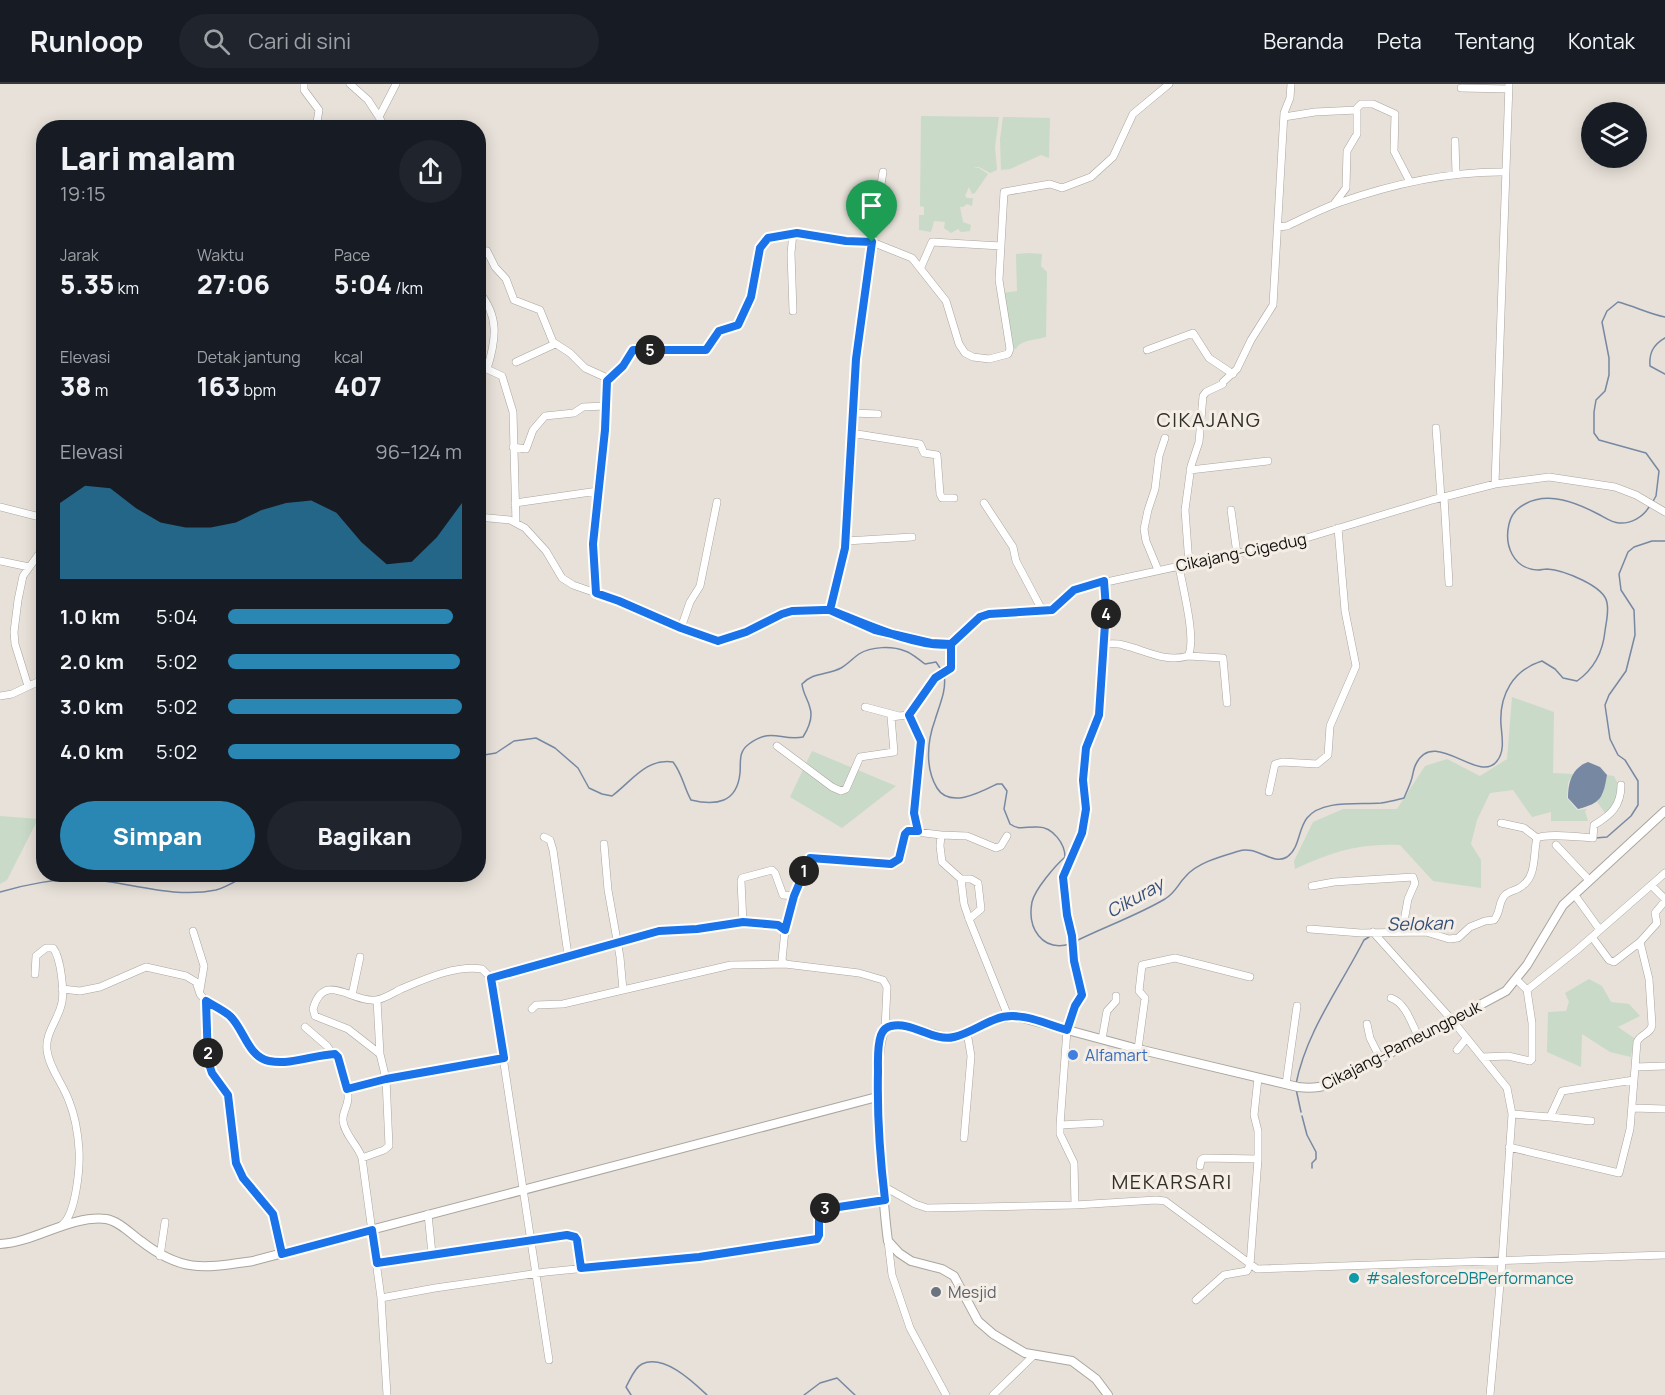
<!DOCTYPE html>
<html lang="id">
<head>
<meta charset="utf-8">
<style>
	:root { --surface:#171b24; --page:#20242c; --text:#f1f3f6; --muted:#9ea1a6; --line:#363941; --accent:#2a86b3 }
	body { margin:0; font-family:Manrope,sans-serif; background:var(--page); color:var(--text); height:100vh; display:flex; flex-direction:column; font-size:22px; white-space:nowrap }
	* { box-sizing:border-box; margin:0 }
	p { font-size:20px; color:var(--muted) }
	.icon { flex:none; width:33px; height:33px; fill:none; stroke:currentColor; stroke-width:2; stroke-linecap:round; stroke-linejoin:round }
	.map { position:relative; flex:1; overflow:hidden }
	.drawer { position:absolute; left:36px; top:36px; width:450px; height:762px; display:flex; flex-direction:column; background:var(--surface); border-radius:24px; box-shadow:0 3px 15px #0003 }
	.drawer>* { flex:none }
	.controls { position:absolute; left:1581px; top:18px; display:grid; gap:12px }
	.controls a { display:grid; place-items:center; width:66px; height:66px; border-radius:50%; background:var(--surface); box-shadow:0 3px 15px #0003; font-size:30px }
	.pin { position:absolute; display:grid; place-items:center; width:51px; height:51px; color:#fff; margin:-62px -26px; border-radius:50% 50% 50% 0; rotate:-45deg; box-shadow:0 0 6px #0007 }
	.pin .icon { rotate:45deg }
	.km { position:absolute; width:30px; height:30px; margin:-15px; border-radius:50%; background:#222; color:#fff; font-size:16px; line-height:30px; text-align:center }
	.round { display:grid; place-items:center; flex:none; width:63px; height:63px; border-radius:32px; background:var(--page) }
	.overview { display:flex; align-items:center; justify-content:space-between; height:102px; padding:0 24px }
	h1 { font-size:33px; font-weight:800; line-height:45px }
	.metrics { display:grid; grid-template-columns:repeat(3,1fr); gap:9px; height:102px; padding:6px 24px }
	.metrics div { display:grid; align-content:center }
	.metrics b { font-size:26px; font-weight:800 }
	.metrics small { font-size:16px; font-weight:400 }
	.metrics p { font-size:16px }
	.chart { height:168px; padding:12px 24px }
	.chart p { display:flex; justify-content:space-between }
	.chart svg { width:100%; height:108px; margin-top:6px; fill:var(--accent); opacity:.7 }
	.primary-button { display:flex; gap:12px; margin-top:auto; padding:12px 24px }
	.primary-button a { flex:1; height:69px; border-radius:36px; background:var(--accent); color:#fff; font-size:24px; font-weight:800; line-height:69px; text-align:center }
	.primary-button a+a { background:var(--page); color:var(--text) }
	ul { padding:0 24px; list-style:none; font-size:20px }
	li { display:grid; grid-template-columns:96px 72px 1fr; align-items:center; height:45px }
	li i { height:15px; border-radius:8px; background:var(--accent) }
	header { display:flex; align-items:center; gap:36px; box-sizing:border-box; height:84px; padding:0 30px; background:var(--surface); border-bottom:2px solid var(--line) }
	header strong { font-size:28px }
	nav { display:flex; gap:33px; margin-inline-start:auto; font-size:21px }
	.search { width:420px; height:54px; background:var(--page); display:flex; align-items:center; gap:15px; box-sizing:border-box; padding:0 21px; border-radius:33px; color:var(--muted); font-size:22px }
	.map>svg:first-child { display:block }
	.green { fill:#c9dac8 }
	.water { fill:#7788a2 }
	.lines { fill:none; stroke-linecap:round; stroke-linejoin:round }
	.stream { stroke:#7788a2; stroke-width:1.5 }
	.minor-casing { stroke:#aaa59e; stroke-width:8 }
	.major-casing { stroke:#aaa59e; stroke-width:10 }
	.minor { stroke:#fff; stroke-width:7 }
	.major { stroke:#fff; stroke-width:8 }
	.route-casing { stroke:#fff; stroke-width:12 }
	.route { stroke:#1a73e8; stroke-width:8 }
	.shop-dot { fill:#3f7fe0; stroke:#f4eee6; stroke-width:2 }
	.culture-dot { fill:#0f9aa8; stroke:#f4eee6; stroke-width:2 }
	.worship-dot { fill:#6b7280; stroke:#f4eee6; stroke-width:2 }
	.labels { text-anchor:middle; stroke-width:6; stroke-linejoin:round; paint-order:stroke }
	.street-label { font-size:16px; fill:#100e0b; stroke:#f4eee6 }
	.shop-label { font-size:16px; fill:#366cbe; stroke:#f4eee6; text-anchor:start }
	.culture-label { font-size:16px; fill:#0d838f; stroke:#f4eee6; text-anchor:start }
	.worship-label { font-size:16px; fill:#5b616d; stroke:#f4eee6; text-anchor:start }
	.water-label { font-size:18px; font-style:italic; fill:#344e76; stroke:#f4eee6 }
	.quarter-label { font-size:20px; letter-spacing:1.5px; fill:#332f29; stroke:#f4eee6 }
</style>
</head>
<body>
<header>
<strong>Runloop</strong>
<div class="search"><svg class="icon" aria-label="search" viewBox="0 0 24 24"><circle cx="10" cy="10" r="6"/><path d="M15 15l6 6"/></svg>Cari di sini</div>
<nav><a>Beranda</a><a>Peta</a><a>Tentang</a><a>Kontak</a></nav>
</header>
<div class="map">
<svg width="1665" height="1311" viewBox="0 0 1665 1311">
	<rect width="100%" height="100%" fill="#e7e1d9"/>
	<path class="green" d="M 921,32 L 999,33 L 995,63 L 997,86 L 990,89 L 979,83 L 973,84 L 979,84 L 988,90 L 975,109 L 972,110 L 969,103 L 965,112 L 967,114 L 973,114 L 972,122 L 967,120 L 963,123 L 960,123 L 963,138 L 971,141 L 970,147 L 961,148 L 958,145 L 951,149 L 944,144 L 945,138 L 934,137 L 931,148 L 919,146 L 919,131 L 924,131 L 924,123 L 920,122 Z
		M 1003,33 L 1050,34 L 1049,74 L 1041,71 L 1010,85 L 1001,86 L 1000,55 Z
		M 1029,169 L 1042,170 L 1041,182 L 1047,188 L 1046,253 C 1036,256 1020,256 1016,265 L 1013,265 L 1002,209 L 1017,207 L 1016,170 Z
		M 1512,613 L 1554,628 L 1553,689 L 1573,690 L 1568,699 L 1567,714 L 1577,726 L 1588,725 L 1585,727 L 1588,737 L 1551,737 L 1551,728 L 1532,733 L 1513,706 L 1490,709 L 1477,736 L 1471,760 L 1481,776 L 1481,804 L 1433,797 L 1400,761 C 1360,759 1331,768 1295,785 L 1294,777 L 1313,738 L 1343,725 L 1397,725 L 1425,682 L 1447,675 L 1480,692 L 1507,675 Z
		M 812,667 L 896,702 L 842,744 L 790,713 Z
		M 1607,691 L 1614,692 L 1621,706 L 1616,718 L 1606,730 L 1597,718 L 1603,710 Z
		M 0,732 L 38,735 L 7,796 L 0,800 Z
		M 1589,895 L 1602,902 L 1611,918 L 1629,920 L 1640,932 L 1618,943 L 1634,954 L 1631,973 L 1610,968 L 1582,950 L 1581,983 L 1547,968 L 1548,928 L 1566,927 L 1569,918 L 1565,909 Z"/>
	<path class="water" d="M 1588,678 L 1600,683 L 1607,691 C 1603,714 1601,719 1578,725 L 1568,714 C 1568,698 1572,684 1588,678 Z"/>
	<g class="lines">
		<path class="stream" d="M 1665,254 C 1653,261 1649,269 1650,282 L 1665,290
			M 1652,419 L 1656,412 L 1659,387 L 1646,369 L 1599,356 L 1594,349 L 1594,328 L 1596,316 L 1605,307 L 1609,291 L 1609,274 L 1602,238 L 1607,227 L 1618,218 C 1634,222 1649,230 1665,233
			M 944,591 C 947,606 939,622 935,636 C 927,658 925,684 937,704 C 950,725 981,708 997,700 L 1002,700 L 1007,707 L 1004,725 L 1010,740 C 1020,747 1027,742 1038,743 C 1053,743 1065,760 1065,773 C 1055,782 1035,805 1032,818 C 1027,844 1042,868 1070,860
			M 478,672 L 496,669 L 514,657 L 536,654 L 555,664 L 578,684 L 589,704 L 602,710 L 612,712 C 632,697 646,674 673,678 C 682,689 684,704 691,716 C 716,722 737,719 740,689 C 741,677 738,668 749,660 C 772,643 780,657 803,653 C 808,645 813,633 810,624 C 808,615 803,610 802,600 C 813,588 828,591 841,584 C 848,580 853,574 859,570 C 871,562 893,562 905,567 C 912,569 919,576 925,580 L 936,578 L 942,587
			M 1595,754 L 1607,753 L 1631,732 L 1638,721 L 1638,697 L 1625,676 L 1618,671 L 1610,655 L 1605,621 L 1609,611 L 1626,587 L 1635,551 L 1634,526 L 1621,506 L 1619,490 L 1628,468 L 1634,463 L 1652,457 L 1665,457
			M 0,808 C 24,801 62,793 87,795 C 129,798 173,815 216,806 C 227,803 239,795 249,790
			M 1074,858 C 1104,843 1136,832 1165,815 C 1177,807 1177,801 1186,792 C 1198,778 1223,772 1239,767 C 1256,761 1273,782 1287,773 C 1300,764 1298,745 1307,734 C 1322,715 1360,721 1381,719 C 1389,718 1396,716 1404,714 C 1406,709 1409,703 1411,697 C 1413,692 1413,685 1416,680 C 1434,643 1479,701 1497,677 C 1505,667 1502,653 1501,641 C 1499,611 1513,586 1542,577 L 1555,585 L 1563,594 L 1577,597 C 1594,585 1603,567 1605,547 C 1606,539 1609,528 1607,519 C 1605,502 1563,486 1547,485 C 1544,485 1541,486 1538,486 C 1513,485 1504,461 1509,440 C 1511,431 1517,424 1525,420 C 1549,407 1577,419 1598,430 C 1604,433 1612,439 1619,439 C 1631,440 1643,433 1649,423
			M 1296,1000 C 1306,948 1340,903 1364,856 L 1369,853
			M 1296,1005 L 1301,1028
			M 1302,1032 L 1307,1051 L 1316,1068 L 1316,1075 L 1312,1079 L 1312,1084
			M 631,1311 L 626,1303 C 630,1296 634,1284 642,1280 C 664,1270 692,1297 707,1311
			M 804,1311 L 820,1299 L 837,1294 L 855,1311"/>
		<defs>
			<path id="minor" d="M 304,0 L 304,6 L 319,26 L 316,44
				M 350,0 L 368,16 L 379,33
				M 1461,4 L 1509,5
				M 1284,33 L 1315,28 L 1357,26
				M 385,44 L 379,33 L 396,0
				M 1455,57 L 1456,90
				M 1334,120 L 1346,104 L 1347,67 L 1357,50 L 1357,24 L 1361,20 L 1373,20 L 1395,30 L 1394,67 L 1410,98
				M 1278,143 L 1287,142 C 1304,134 1321,125 1338,119 C 1392,100 1449,87 1506,88
				M 487,167 L 495,183 L 506,195 L 514,216 L 540,226 L 553,258 L 570,269 L 585,284 L 607,294
				M 921,183 L 932,158 L 1001,162
				M 478,207 C 500,232 496,256 487,285 L 502,292 L 513,328 L 516,439
				M 793,227 L 791,169 L 793,149
				M 1147,266 L 1193,249 L 1209,274 L 1233,290
				M 516,278 L 555,260
				M 478,283 L 481,282 L 487,285
				M 607,297 L 623,282 L 633,266 L 706,266 L 719,247 L 738,241 L 751,213 L 762,159 L 772,152 L 799,149 L 846,157 L 872,158 L 912,174 L 946,217 L 959,260 L 965,269 L 973,273 L 989,275 L 1008,270 L 1010,265 L 999,196 L 1004,108 L 1050,100 L 1062,104 L 1091,93 L 1113,73 L 1133,30 L 1169,0
				M 852,329 L 878,330
				M 1436,344 L 1441,414
				M 851,349 L 920,360 L 924,369 L 937,371 L 940,410 L 942,414 L 954,414
				M 513,363 L 526,365 L 533,346 L 545,332 L 574,329 L 583,323 L 605,322
				M 1190,386 L 1268,377
				M 1495,400 L 1509,0
				M 1444,413 L 1449,499
				M 515,419 L 598,407
				M 984,419 L 1013,463 L 1016,477 L 1042,526
				M 0,423 L 44,434
				M 1231,426 L 1237,470
				M 478,433 L 510,436 L 525,444 L 546,467 L 562,494 L 573,501 L 619,517 L 711,555 C 734,559 761,538 782,530 C 796,525 815,525 830,526 C 860,538 920,566 951,560 L 980,533 L 989,529 L 1052,526 L 1079,504 L 1303,455 L 1432,416 L 1495,400 L 1534,395 L 1549,393 L 1615,403 L 1636,411 L 1665,428
				M 846,457 L 912,453
				M 0,477 L 29,483
				M 1189,480 L 1185,426 L 1191,382 L 1199,358 L 1203,312 L 1206,308 L 1223,300 L 1223,298 L 1237,285 L 1251,256 L 1273,221 L 1284,29 L 1290,14 L 1291,0
				M 1158,486 L 1146,457 L 1144,445 L 1148,426 L 1155,405 L 1159,372 L 1165,354
				M 596,509 L 593,461 L 605,346 L 607,294
				M 830,526 L 845,464 L 856,275 L 868,180 L 883,88
				M 681,544 L 690,518 L 700,502 L 717,418
				M 1104,560 C 1110,560 1117,559 1123,561 C 1145,566 1165,579 1188,572 C 1197,556 1182,501 1179,482
				M 1188,572 L 1223,574 L 1227,619
				M 28,602 L 15,560 L 14,548 L 18,516 L 23,492 L 44,463
				M 0,612 L 12,610 L 44,595
				M 865,623 L 899,632 L 909,631 L 935,594 L 951,584 L 951,560
				M 909,631 L 921,657 L 914,729 L 918,747
				M 777,662 L 832,703 L 841,707 L 846,705 L 860,673 L 894,668 L 891,633 L 899,632
				M 1269,708 L 1275,680 L 1282,678 L 1317,680 L 1328,671 L 1330,642 L 1356,582 L 1345,527 L 1338,444
				M 1501,739 L 1524,744 L 1537,754
				M 941,751 L 967,752 L 996,764 L 1001,762 L 1007,752
				M 544,753 L 550,756 L 553,766 L 568,871
				M 604,760 L 608,806 L 620,873 L 623,906 L 731,881 L 785,880
				M 1556,761 L 1589,796
				M 961,795 L 971,795 L 978,799 L 981,825 L 969,835
				M 1651,801 L 1665,815
				M 1312,802 L 1334,798 L 1413,793 L 1415,799 L 1408,815 L 1402,848
				M 1574,810 L 1600,846
				M 743,839 L 741,797 L 742,794 L 772,786 L 775,789 L 783,811 L 794,812
				M 1310,845 L 1361,849 L 1426,848 L 1449,855 L 1458,854 L 1470,843 L 1485,837 L 1494,836 C 1501,828 1498,818 1505,811 C 1509,807 1518,806 1522,802 C 1537,792 1533,769 1537,754 C 1546,749 1579,753 1593,754 L 1594,741 C 1611,731 1621,722 1621,701
				M 785,846 L 794,812 L 810,774 L 891,780 L 899,775 L 905,750 L 908,747 L 941,751 L 940,762 L 942,778 L 961,795 L 964,820 L 969,835 L 1008,932
				M 193,847 L 204,882 L 200,906
				M 1373,848 L 1452,936 L 1507,1004 L 1512,1030 L 1502,1178 L 1490,1311
				M 1592,853 L 1609,876 L 1614,878 L 1640,858
				M 35,890 L 36,872 L 46,864 L 53,864 C 61,874 65,910 61,922 C 57,937 45,950 47,966 C 49,984 63,1000 69,1017 C 75,1032 78,1049 79,1066 C 80,1084 76,1130 62,1141
				M 62,905 L 80,907 L 100,903 L 146,883 L 186,892 L 196,898 L 200,910 L 208,920 L 208,977 L 212,989 L 228,1011 L 236,1079 L 243,1094 L 273,1130 L 282,1170
				M 1527,906 L 1577,866 L 1665,789
				M 352,911 L 360,873
				M 1391,914 C 1406,919 1412,941 1419,954
				M 377,916 L 380,970
				M 206,917 C 215,922 227,927 233,935 C 244,948 251,973 269,977 C 290,982 312,973 333,969 L 338,973 C 341,985 349,1001 348,1014 C 348,1022 342,1029 343,1037 C 345,1052 358,1061 362,1074 L 381,1214 L 387,1311
				M 532,925 L 536,921 L 563,920 L 623,906
				M 1367,940 L 1370,954 L 1380,974
				M 305,943 L 327,962 L 332,969
				M 1102,955 L 1107,927 L 1116,917 L 1116,912
				M 1138,965 L 1145,914 L 1139,907 L 1142,881 L 1175,874 L 1250,893
				M 1457,966 L 1466,955
				M 1482,973 L 1508,972 L 1530,977 L 1532,975 L 1532,939 L 1527,906 L 1517,896
				M 1635,983 L 1665,982
				M 1634,996 L 1637,958 C 1640,950 1651,950 1652,941 L 1649,895 L 1640,858 L 1657,839 L 1655,829 L 1665,817
				M 1286,1000 L 1297,922
				M 347,1005 L 386,995 L 504,974
				M 1633,1024 L 1665,1025
				M 1550,1033 L 1591,1037
				M 1060,1041 L 1100,1039
				M 964,1054 L 971,972 L 967,948
				M 1509,1063 L 1619,1089 L 1630,1045 L 1634,996 L 1562,1007 L 1550,1033 L 1512,1030
				M 362,1074 L 384,1066 L 389,1062 L 386,995 L 380,970 L 348,945 L 315,932 L 313,925 C 324,886 352,919 376,916 C 384,915 393,909 401,905 C 425,895 455,881 482,885 L 491,894
				M 1200,1082 L 1201,1076 L 1204,1074 L 1258,1075
				M 883,1102 L 915,1120 L 927,1124 L 1075,1121 L 1156,1116 L 1165,1117 L 1257,1185 L 1665,1171
				M 1075,1121 L 1074,1079 L 1060,1050 L 1060,1041 L 1067,946 L 1075,922 L 1082,911 L 1074,877 L 1072,852 L 1067,831 L 1063,793 L 1081,751 L 1086,725 L 1083,695 L 1086,664 L 1099,631 L 1106,525 L 1104,497
				M 428,1130 L 432,1170
				M 888,1157 L 892,1191 L 910,1244 L 946,1311
				M 160,1172 L 165,1138
				M 377,1179 L 567,1151 L 575,1153 L 577,1156 L 581,1184
				M 381,1214 L 435,1204 L 546,1188 L 699,1173 L 817,1155 L 819,1154 L 818,1129 L 822,1124 L 885,1116
				M 1196,1216 L 1224,1191 L 1247,1187 L 1250,1181 L 1258,1075 L 1258,1047 L 1254,1031 L 1258,994
				M 549,1276 L 491,894 L 659,847 L 697,845 L 743,839 L 778,841 L 785,846 L 782,876 L 785,880 L 859,889 L 883,896 L 887,903 L 885,945
				M 993,1311 L 1034,1271"/>
			<path id="major" d="M 0,1160 C 36,1158 70,1131 106,1135 C 119,1137 131,1150 141,1157 C 182,1189 204,1184 253,1177 L 877,1013
				M 1108,1311 L 1096,1295 L 1072,1277 L 1025,1269 L 993,1250 L 978,1237 L 954,1192 L 942,1185 L 911,1177 L 899,1169 L 888,1157 C 884,1129 868,955 887,944 C 903,933 935,957 954,953 C 977,947 993,930 1019,933 L 1138,965 L 1298,1003 C 1314,1005 1324,1003 1338,997 L 1506,907 L 1527,881 L 1563,821 L 1665,727"/>
		</defs>
		<use href="#minor" class="minor-casing"/>
		<use href="#major" class="major-casing"/>
		<use href="#minor" class="minor"/>
		<use href="#major" class="major"/>
	</g>
	<g class="lines">
		<defs>
			<path id="route" d="M 872,158 L 856,275 L 845,464 L 830,526 C 859,537 921,566 951,560 L 951,584 L 935,594 L 909,631 L 921,657 L 914,729 L 918,747 L 908,747 L 905,750 L 899,775 L 891,780 L 810,774 L 794,812 L 785,846 L 778,841 L 743,838 L 697,845 L 659,847 L 491,894 L 504,974 L 386,995 L 347,1005 L 338,973 L 335,970 C 313,971 292,981 269,977 C 248,973 244,945 230,932 C 223,926 214,922 206,917 L 208,977 L 212,989 L 228,1011 L 236,1079 L 243,1094 L 273,1130 L 282,1170 L 372,1146 L 377,1179 L 567,1151 L 575,1153 L 577,1156 L 581,1184 L 699,1173 L 817,1155 L 819,1151 L 819,1126 L 885,1116 C 880,1074 877,1030 878,988 C 878,976 877,962 881,951 C 883,946 886,943 891,942 C 912,937 933,958 954,953 C 968,950 982,940 996,935 C 1018,926 1046,940 1067,946 L 1075,922 L 1082,911 L 1074,877 L 1072,852 L 1067,831 L 1063,793 L 1082,749 L 1086,725 L 1083,696 L 1086,664 L 1099,631 L 1106,525 L 1104,497 L 1074,506 L 1052,526 L 989,530 L 980,533 L 951,560 L 931,559 L 875,546 L 830,526 L 824,526 L 792,527 L 782,530 L 746,548 L 718,557 L 681,544 L 619,517 L 596,509 L 593,460 L 605,346 L 607,297 L 623,282 L 633,266 L 706,266 L 719,247 L 738,241 L 751,213 L 760,164 L 768,154 L 797,149 L 846,157 L 872,158"/>
		</defs>
		<use href="#route" class="route-casing"/>
		<use href="#route" class="route"/>
	</g>
	<circle class="shop-dot" cx="1073" cy="971" r="6"/>
	<circle class="culture-dot" cx="1354" cy="1194" r="6"/>
	<circle class="worship-dot" cx="936" cy="1208" r="6"/>
	<g class="labels">
		<g class="street-label">
			<text transform="translate(1241 468) rotate(-12)" y="6">Cikajang-Cigedug</text>
			<text transform="translate(1401 961) rotate(-27)" y="6">Cikajang-Pameungpeuk</text>
		</g>
		<g class="shop-label">
			<text x="1085" y="977">Alfamart</text>
		</g>
		<g class="culture-label">
			<text x="1366" y="1200">#salesforceDBPerformance</text>
		</g>
		<g class="worship-label">
			<text x="948" y="1214">Mesjid</text>
		</g>
		<g class="water-label">
			<text transform="translate(1135 814) rotate(-29)" y="6">Cikuray</text>
			<text transform="translate(1420 840) rotate(-1)" y="6">Selokan</text>
		</g>
		<g class="quarter-label">
			<text x="1209" y="343">CIKAJANG</text>
			<text x="1172" y="1105">MEKARSARI</text>
		</g>
	</g>
</svg>
<div class="controls">
<a><svg class="icon" aria-label="layers" viewBox="0 0 24 24"><path d="M12 4l9 5-9 5-9-5zM3 14l9 5 9-5"/></svg></a>
</div>
<div class="pin" style="left:872px;top:158px;background:#1e9e55"><svg class="icon" aria-label="arrive" viewBox="0 0 24 24"><path d="M6 21V4h12l-3 4 3 4H6"/></svg></div>
<b class="km" style="left:804px;top:787px">1</b>
<b class="km" style="left:208px;top:969px">2</b>
<b class="km" style="left:825px;top:1124px">3</b>
<b class="km" style="left:1106px;top:530px">4</b>
<b class="km" style="left:650px;top:266px">5</b>
<section class="drawer">
<div class="overview"><div><h1>Lari malam</h1><p>19:15</p></div><a class="round"><svg class="icon" aria-label="share" viewBox="0 0 24 24"><path d="M12 15V3M7 8l5-5 5 5M5 13v7h14v-7"/></svg></a></div>
<div class="metrics">
<div><p>Jarak</p><b>5.35<small> km</small></b></div>
<div><p>Waktu</p><b>27:06</b></div>
<div><p>Pace</p><b>5:04<small> /km</small></b></div>
</div>
<div class="metrics">
<div><p>Elevasi</p><b>38<small> m</small></b></div>
<div><p>Detak jantung</p><b>163<small> bpm</small></b></div>
<div><p>kcal</p><b>407</b></div>
</div>
<div class="chart"><p><span>Elevasi</span>96–124 m</p>
<svg viewBox="0 0 160 44" preserveAspectRatio="none"><path d="M0 44V13L10 6L20 7L30 15L40 21L50 23L60 23L70 21L80 16L90 13L100 12L110 17L120 29L130 38L140 37L150 27L160 13V44z"/></svg>
</div>
<ul>
<li><b>1.0 km</b>5:04<i style="width:96%"></i></li>
<li><b>2.0 km</b>5:02<i style="width:99%"></i></li>
<li><b>3.0 km</b>5:02<i style="width:100%"></i></li>
<li><b>4.0 km</b>5:02<i style="width:99%"></i></li>
</ul>
<div class="primary-button"><a>Simpan</a><a>Bagikan</a></div>
</section>
</div>
</body>
</html>
